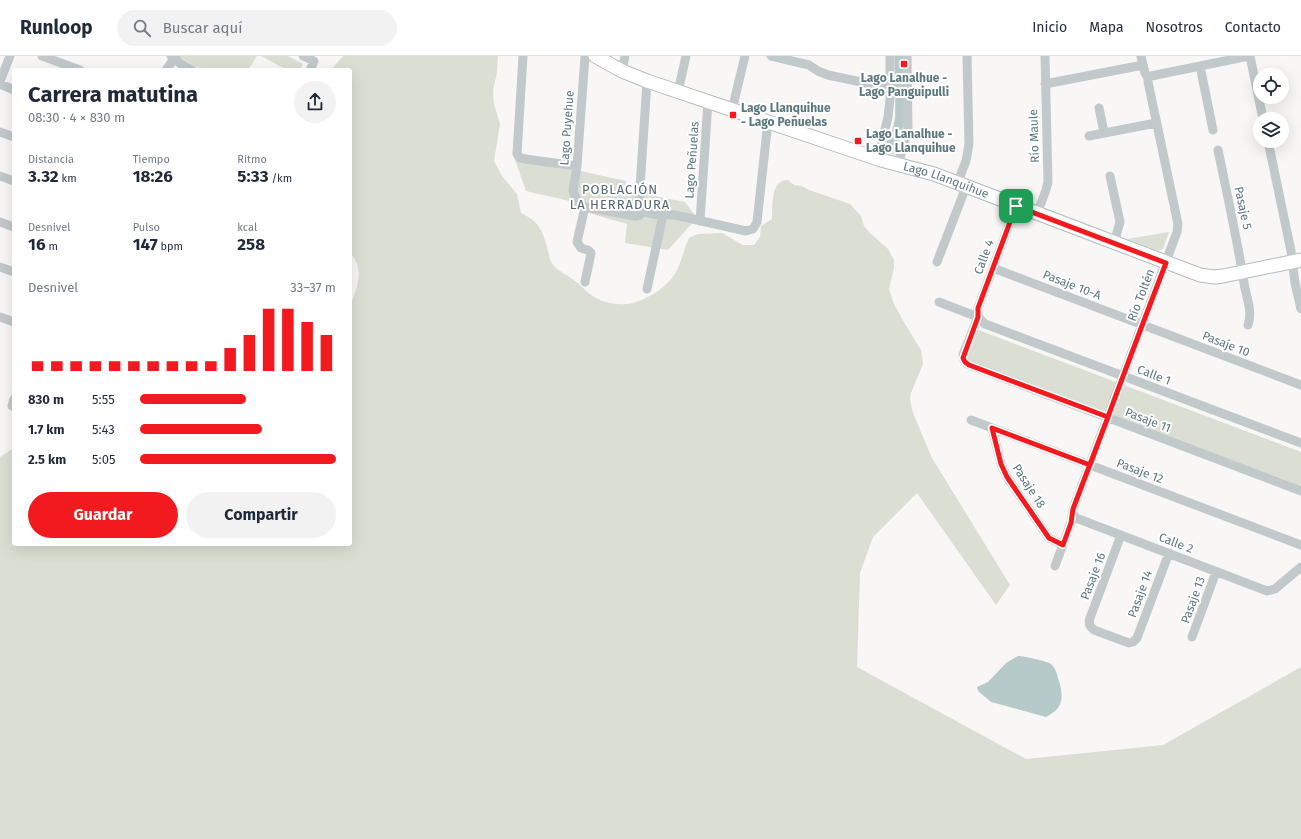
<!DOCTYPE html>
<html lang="es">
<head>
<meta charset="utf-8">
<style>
	:root { --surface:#fff; --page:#f2f2f3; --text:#1f2937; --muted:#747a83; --line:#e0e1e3; --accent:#f31a1f }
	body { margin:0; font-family:"Fira Sans",sans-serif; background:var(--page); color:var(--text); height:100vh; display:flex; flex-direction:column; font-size:15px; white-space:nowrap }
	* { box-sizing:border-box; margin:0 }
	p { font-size:13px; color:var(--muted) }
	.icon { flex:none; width:22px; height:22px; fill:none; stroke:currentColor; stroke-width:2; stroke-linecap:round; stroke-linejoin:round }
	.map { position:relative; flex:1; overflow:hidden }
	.side { position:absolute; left:12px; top:12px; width:340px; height:478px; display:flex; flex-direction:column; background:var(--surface); border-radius:4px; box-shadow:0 4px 16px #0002 }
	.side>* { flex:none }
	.fabs { position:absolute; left:1253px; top:12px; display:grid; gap:8px }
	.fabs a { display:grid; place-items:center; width:36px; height:36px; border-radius:50%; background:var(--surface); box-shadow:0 4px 16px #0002; font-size:20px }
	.pin { position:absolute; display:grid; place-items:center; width:34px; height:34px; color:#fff; margin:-17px; border-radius:8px; box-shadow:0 2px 6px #0006 }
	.round { display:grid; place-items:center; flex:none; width:42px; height:42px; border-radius:21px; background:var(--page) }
	.overview { display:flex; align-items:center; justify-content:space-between; height:68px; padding:0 16px }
	h1 { font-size:22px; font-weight:700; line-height:30px }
	.metrics { display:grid; grid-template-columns:repeat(3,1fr); gap:6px; height:68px; padding:4px 16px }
	.metrics div { display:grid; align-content:center }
	.metrics b { font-size:17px; font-weight:700 }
	.metrics small { font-size:11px; font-weight:400 }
	.metrics p { font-size:11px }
	.chart { height:112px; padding:8px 16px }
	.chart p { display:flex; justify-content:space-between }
	.chart svg { width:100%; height:72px; margin-top:4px; stroke:var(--accent); stroke-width:6 }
	.button { display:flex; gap:8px; margin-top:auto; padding:8px 16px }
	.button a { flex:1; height:46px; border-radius:24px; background:var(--accent); color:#fff; font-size:16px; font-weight:700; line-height:46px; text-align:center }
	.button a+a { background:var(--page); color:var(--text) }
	ul { padding:0 16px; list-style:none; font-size:13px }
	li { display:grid; grid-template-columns:64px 48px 1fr; align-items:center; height:30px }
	li i { height:10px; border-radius:5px; background:var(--accent) }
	header { display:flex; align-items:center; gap:24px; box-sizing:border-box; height:56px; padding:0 20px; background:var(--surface); border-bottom:1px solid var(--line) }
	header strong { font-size:19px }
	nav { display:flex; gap:22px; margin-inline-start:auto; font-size:14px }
	.search { width:280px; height:36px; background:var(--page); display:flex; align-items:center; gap:10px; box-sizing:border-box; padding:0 14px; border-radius:22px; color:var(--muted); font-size:15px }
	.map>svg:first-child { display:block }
	.green { fill:#daded3 }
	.water { fill:#b6caca }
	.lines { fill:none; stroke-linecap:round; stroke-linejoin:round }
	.canal { stroke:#b6caca; stroke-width:9 }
	.secondary-casing { stroke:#b2bcbe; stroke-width:15 }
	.street { stroke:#c2c9cb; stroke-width:9 }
	.secondary { stroke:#fff; stroke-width:13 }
	.route-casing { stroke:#fff; stroke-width:8 }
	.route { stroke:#f31a1f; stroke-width:5 }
	.poi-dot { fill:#f31a1f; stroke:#fff; stroke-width:1.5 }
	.labels { text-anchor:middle; stroke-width:4; stroke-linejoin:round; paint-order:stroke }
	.poi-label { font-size:12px; font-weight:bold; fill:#5c777d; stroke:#fff; text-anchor:start }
	.street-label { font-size:12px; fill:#5c777d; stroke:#fff }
	.neighbourhood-label { font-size:13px; letter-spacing:1px; fill:#53686d; stroke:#fff }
</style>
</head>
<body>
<header>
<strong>Runloop</strong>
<div class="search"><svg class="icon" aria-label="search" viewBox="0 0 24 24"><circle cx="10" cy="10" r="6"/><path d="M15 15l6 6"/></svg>Buscar aquí</div>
<nav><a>Inicio</a><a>Mapa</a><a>Nosotros</a><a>Contacto</a></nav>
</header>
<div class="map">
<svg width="1301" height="783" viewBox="0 0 1301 783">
	<rect width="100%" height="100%" fill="#f8f7f5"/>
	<path class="green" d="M 177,0 L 257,0 L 248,14 L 202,14 Z
		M 261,0 L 288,0 L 303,8 L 299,14 L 287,14 Z
		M 343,0 L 498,0 L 497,17 L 493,34 L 494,48 L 500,68 L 494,105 L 502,120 L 517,138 L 521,157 C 540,166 543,175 548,195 C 549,199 550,205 553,209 C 559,216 568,219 575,225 C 582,230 588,238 596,242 C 605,247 616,249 626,248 C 643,247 670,230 677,214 C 682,204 684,193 689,182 L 698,178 L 722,177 L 743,189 L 754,189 L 760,181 L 761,170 L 772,163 C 773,149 770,124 788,124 L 794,129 L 802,130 L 809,134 L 850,148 L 861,160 L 864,170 L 870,177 L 888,193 L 894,204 L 894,212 L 889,233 L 894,248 L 905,268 L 921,294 L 923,308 L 911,337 L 910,343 L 913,357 L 932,402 L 1010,529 L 996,549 L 917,437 L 873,481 L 860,517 L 857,611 L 1026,703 L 1163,689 L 1301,611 L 1301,783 L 0,783 L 0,401 L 14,392 L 14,488 L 350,488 L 350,251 C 356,233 366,214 350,197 L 350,14 L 331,14 Z
		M 897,0 L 903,0 L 904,65 L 903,78 L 897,100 L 886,96 L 895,62 L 897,21 Z
		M 512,95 L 564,107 L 571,113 L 626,125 L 624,134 L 685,146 L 697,162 L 668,194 L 625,187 L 627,168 L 582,155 L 574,146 L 526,135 Z
		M 1169,176 L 1163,193 L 1158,195 L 1127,183 Z
		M 976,273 L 1301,396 L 1301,431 L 969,305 L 967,301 Z"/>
	<path class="water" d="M 1018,600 C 1023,600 1047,605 1051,608 C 1056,612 1057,619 1059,625 C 1064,642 1063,653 1046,661 L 991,646 L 978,635 L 977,631 L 988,626 L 1006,607 Z"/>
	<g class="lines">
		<path class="canal" d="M 888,94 L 898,72 L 900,61 L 899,0"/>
		<defs>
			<g id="secondary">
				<path id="s1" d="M 595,0 L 622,15 L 647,25 L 881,104 L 934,118 L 1200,219 L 1215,221 L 1223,220 L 1301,204"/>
			</g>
		</defs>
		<use href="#secondary" class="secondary-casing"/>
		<path class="street" d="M 42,0 L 80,14
			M 171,0 L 181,8 L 192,14
			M 303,0 L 314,5 L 310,14
			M 523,0 L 517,98 L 520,102 L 525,103 L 577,110
			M 585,0 L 577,110 L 573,135 L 578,147 L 585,151 L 635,160 L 640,159 L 643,155
			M 771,0 L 809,9 L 818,15 L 828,19 L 880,30 L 891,32 L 907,31
			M 1250,0 L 1263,63
			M 1200,10 L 1213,74
			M 166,14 L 176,0
			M 622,15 L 625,0
			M 1148,22 L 1151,20 L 1249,0
			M 0,25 L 10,0
			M 647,25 L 639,147 C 642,162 663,158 675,159 L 746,175 L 753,173 L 757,166 L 768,65
			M 0,28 L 14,34
			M 1045,28 L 1143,9
			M 678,36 L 686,0
			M 1099,52 L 1104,76
			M 732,54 L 745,0
			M 0,76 L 14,81
			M 1089,80 L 1156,67
			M 1268,85 L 1291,195 L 1295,227 L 1301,253
			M 1218,94 C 1227,138 1237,182 1244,227 C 1246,241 1253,255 1248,269
			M 878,103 L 888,61 L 890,43 L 890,0
			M 898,109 L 908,74 L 907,0
			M 0,120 L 14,125
			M 1110,120 L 1120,166 L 1114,187
			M 957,128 L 966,105 L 969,88 L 967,0
			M 585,151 L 577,186 L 581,192 L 588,194 L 591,197 L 585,226
			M 1037,158 L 1046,134 L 1048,126 L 1045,0
			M 700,165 L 708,46
			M 0,166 L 14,171
			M 937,206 L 966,131
			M 0,211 L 14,216
			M 993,212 L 1301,329
			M 647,233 L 663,159
			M 939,246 L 978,261
			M 0,261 L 14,266
			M 978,261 L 963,299 L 964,304 L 967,308 L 1301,435
			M 978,261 L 985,268 L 1301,387
			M 978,261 L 978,252 L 1016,150
			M 12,350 L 14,343
			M 971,364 L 1301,489
			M 992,372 L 1001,408 L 1007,421 L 1049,482 L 1063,489
			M 1073,458 L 1076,462 L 1267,535 L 1275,533 L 1301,511
			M 1121,479 L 1090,562 C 1088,567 1090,571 1094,574 L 1129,587 L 1133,586 L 1137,582 L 1169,497
			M 1055,510 L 1071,467 L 1073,453 L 1177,176 L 1178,168 L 1148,26 L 1148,22 L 1145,17 L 1141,0
			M 1192,581 L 1216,516"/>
		<use href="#secondary" class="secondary"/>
	</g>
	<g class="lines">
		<defs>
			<path id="route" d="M 1016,150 L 978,252 L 978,261 L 963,302 L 965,306 L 969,309 L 1108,361 L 1073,453 L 1071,467 L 1063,489 L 1049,482 L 1007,421 L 1001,408 L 992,372 L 1090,409 C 1115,342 1140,274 1166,207 L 1016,150"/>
		</defs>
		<use href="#route" class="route-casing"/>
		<use href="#route" class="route"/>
	</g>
	<g class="poi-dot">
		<rect x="900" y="4" width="8" height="8" rx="2"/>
		<rect x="729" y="55" width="8" height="8" rx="2"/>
		<rect x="854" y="81" width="8" height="8" rx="2"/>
	</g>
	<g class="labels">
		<g class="poi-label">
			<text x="904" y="26" text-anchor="middle">Lago Lanalhue -<tspan x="904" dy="14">Lago Panguipulli</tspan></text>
			<text x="741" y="56">Lago Llanquihue<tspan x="741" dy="14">- Lago Peñuelas</tspan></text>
			<text x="866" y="82">Lago Lanalhue -<tspan x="866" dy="14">Lago Llanquihue</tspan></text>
		</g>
		<g class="street-label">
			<text transform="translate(567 72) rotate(-86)" y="4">Lago Puyehue</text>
			<text transform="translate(1034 80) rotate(-92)" y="4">Río Maule</text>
			<text transform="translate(692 104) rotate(-86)" y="4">Lago Peñuelas</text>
			<text dy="4" stroke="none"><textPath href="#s1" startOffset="373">Lago Llanquihue</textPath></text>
			<text transform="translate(1243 152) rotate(78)" y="4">Pasaje 5</text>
			<text transform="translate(984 201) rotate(-70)" y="4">Calle 4</text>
			<text transform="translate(1072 229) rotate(21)" y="4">Pasaje 10-A</text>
			<text transform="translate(1141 239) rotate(-69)" y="4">Río Toltén</text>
			<text transform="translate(1226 288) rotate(21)" y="4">Pasaje 10</text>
			<text transform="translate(1154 319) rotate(21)" y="4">Calle 1</text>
			<text transform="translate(1148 364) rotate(21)" y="4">Pasaje 11</text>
			<text transform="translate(1140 415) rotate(21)" y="4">Pasaje 12</text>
			<text transform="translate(1029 430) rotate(57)" y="4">Pasaje 18</text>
			<text transform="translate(1176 487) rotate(21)" y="4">Calle 2</text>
			<text transform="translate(1093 520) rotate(-69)" y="4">Pasaje 16</text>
			<text transform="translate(1140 538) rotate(-70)" y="4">Pasaje 14</text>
			<text transform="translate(1193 544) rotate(-70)" y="4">Pasaje 13</text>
		</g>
		<g class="neighbourhood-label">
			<text x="620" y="138">POBLACIÓN<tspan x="620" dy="15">LA HERRADURA</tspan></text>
		</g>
	</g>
</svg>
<div class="fabs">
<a><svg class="icon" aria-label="locate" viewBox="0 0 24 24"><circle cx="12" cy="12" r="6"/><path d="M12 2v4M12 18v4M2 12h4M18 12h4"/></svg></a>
<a><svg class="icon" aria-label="layers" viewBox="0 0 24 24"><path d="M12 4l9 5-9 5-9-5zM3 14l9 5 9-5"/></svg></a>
</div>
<div class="pin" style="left:1016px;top:150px;background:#1e9e55"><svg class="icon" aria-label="arrive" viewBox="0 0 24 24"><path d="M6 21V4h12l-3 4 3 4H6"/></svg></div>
<section class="side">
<div class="overview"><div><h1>Carrera matutina</h1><p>08:30 · 4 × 830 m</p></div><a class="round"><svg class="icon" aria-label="share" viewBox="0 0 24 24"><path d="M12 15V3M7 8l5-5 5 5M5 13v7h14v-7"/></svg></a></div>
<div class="metrics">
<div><p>Distancia</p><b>3.32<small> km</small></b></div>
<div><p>Tiempo</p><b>18:26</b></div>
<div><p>Ritmo</p><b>5:33<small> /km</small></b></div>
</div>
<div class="metrics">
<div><p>Desnivel</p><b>16<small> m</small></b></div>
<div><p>Pulso</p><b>147<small> bpm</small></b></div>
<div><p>kcal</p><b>258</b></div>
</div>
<div class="chart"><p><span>Desnivel</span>33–37 m</p>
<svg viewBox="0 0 160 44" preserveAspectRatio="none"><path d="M5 44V38M15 44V38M25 44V38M35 44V38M45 44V38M55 44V38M65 44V38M75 44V38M85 44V38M95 44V38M105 44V30M115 44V22M125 44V6M135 44V6M145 44V14M155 44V22"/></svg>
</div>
<ul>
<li><b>830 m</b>5:55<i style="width:54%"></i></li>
<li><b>1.7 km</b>5:43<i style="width:62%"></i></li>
<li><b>2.5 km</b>5:05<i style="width:100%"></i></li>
</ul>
<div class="button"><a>Guardar</a><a>Compartir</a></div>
</section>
</div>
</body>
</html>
